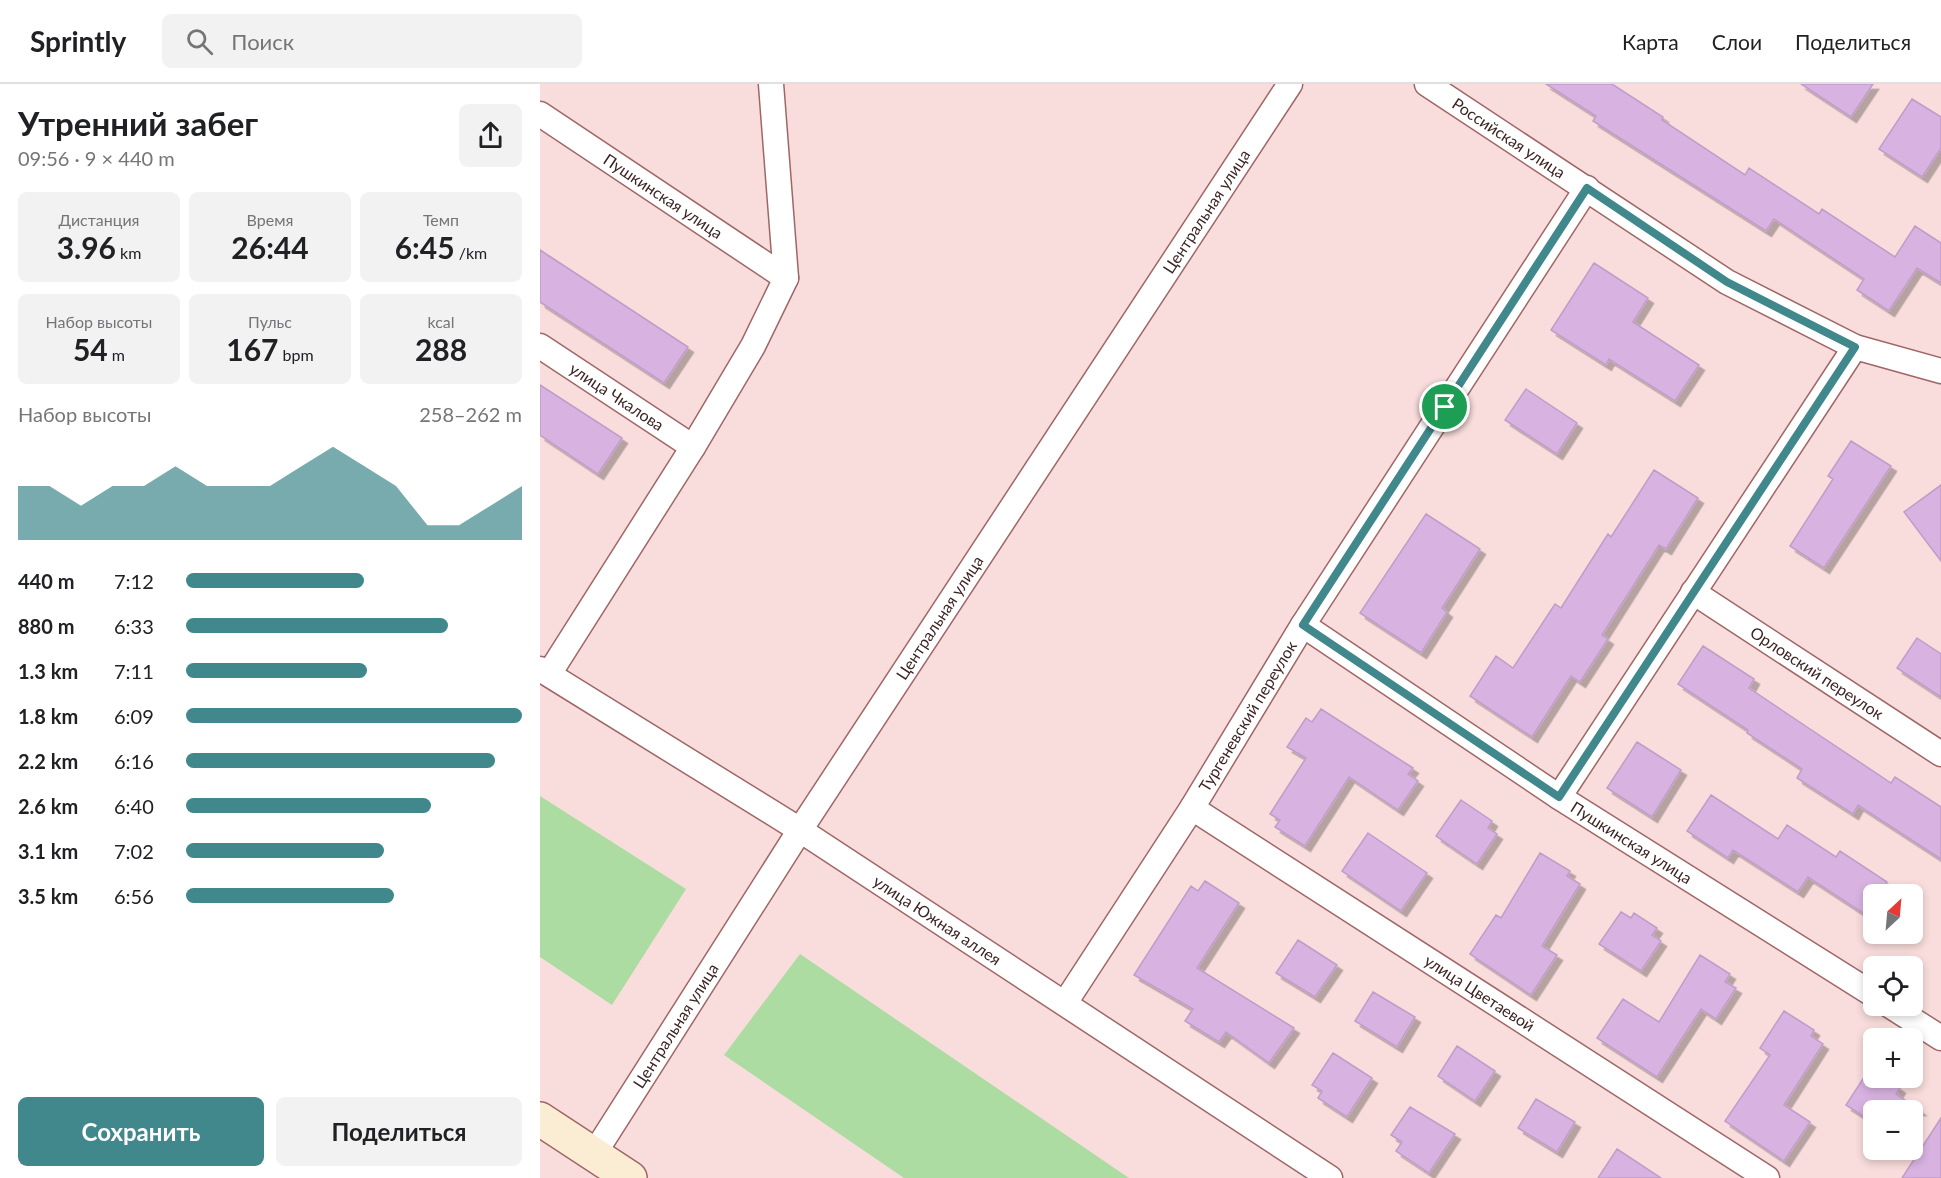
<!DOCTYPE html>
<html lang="ru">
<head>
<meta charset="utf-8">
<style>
	:root { --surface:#fff; --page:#f2f2f2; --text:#202124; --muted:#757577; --line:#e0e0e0; --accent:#40888b }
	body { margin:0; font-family:Lato,sans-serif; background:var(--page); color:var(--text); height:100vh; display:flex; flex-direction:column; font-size:22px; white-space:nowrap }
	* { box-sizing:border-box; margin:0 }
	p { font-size:20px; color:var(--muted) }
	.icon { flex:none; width:33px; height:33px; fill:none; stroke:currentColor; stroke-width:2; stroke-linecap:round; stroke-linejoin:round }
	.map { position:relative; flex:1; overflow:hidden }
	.sheet { display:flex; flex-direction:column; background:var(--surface); width:540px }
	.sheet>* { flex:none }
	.needle { width:39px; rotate:26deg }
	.fabs { position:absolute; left:1323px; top:800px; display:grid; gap:12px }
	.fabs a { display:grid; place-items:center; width:60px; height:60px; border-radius:9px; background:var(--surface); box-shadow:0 3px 9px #0003; font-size:30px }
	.pin { position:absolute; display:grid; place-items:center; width:51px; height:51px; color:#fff; margin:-26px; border:3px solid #fff; border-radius:50%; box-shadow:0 2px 6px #0007 }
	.round { display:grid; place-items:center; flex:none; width:63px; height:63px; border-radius:9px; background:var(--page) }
	.overview { display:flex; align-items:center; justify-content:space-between; height:102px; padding:0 18px }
	h1 { font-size:33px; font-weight:700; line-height:45px }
	.figures { display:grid; grid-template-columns:repeat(3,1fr); gap:9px; height:102px; padding:6px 18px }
	.figures div { display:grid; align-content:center; border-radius:9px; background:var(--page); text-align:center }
	.figures b { font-size:30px; font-weight:700 }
	.figures small { font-size:16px; font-weight:400 }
	.figures p { font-size:16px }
	.chart { height:168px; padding:12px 18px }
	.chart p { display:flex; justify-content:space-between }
	.chart svg { width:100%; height:108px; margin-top:6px; fill:var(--accent); opacity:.7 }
	.primary-button { display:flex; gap:12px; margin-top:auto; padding:12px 18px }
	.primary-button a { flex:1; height:69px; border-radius:9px; background:var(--accent); color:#fff; font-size:24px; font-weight:700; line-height:69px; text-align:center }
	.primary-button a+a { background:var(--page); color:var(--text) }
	ul { padding:0 18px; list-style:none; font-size:20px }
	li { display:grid; grid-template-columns:96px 72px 1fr; align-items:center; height:45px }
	li i { height:15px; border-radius:8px; background:var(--accent) }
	header { display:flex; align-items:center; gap:36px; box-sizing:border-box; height:84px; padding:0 30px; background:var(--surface); border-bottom:2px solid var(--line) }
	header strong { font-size:28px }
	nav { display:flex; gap:33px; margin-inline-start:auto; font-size:21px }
	.search { width:420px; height:54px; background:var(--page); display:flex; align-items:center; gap:15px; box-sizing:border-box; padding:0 21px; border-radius:9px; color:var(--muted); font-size:22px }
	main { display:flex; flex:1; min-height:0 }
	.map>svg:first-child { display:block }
	.green { fill:#addca2 }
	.building { fill:#d8b3e1; stroke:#c09cc9; stroke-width:1.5; filter:url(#shadow) }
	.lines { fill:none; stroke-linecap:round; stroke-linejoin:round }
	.street-casing { stroke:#a06666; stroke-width:27 }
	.secondary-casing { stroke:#a06666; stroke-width:36 }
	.street { stroke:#fff; stroke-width:24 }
	.secondary { stroke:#fbedd4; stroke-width:33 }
	.route-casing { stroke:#fff; stroke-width:12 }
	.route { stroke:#40888b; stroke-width:8 }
	.labels { text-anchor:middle; stroke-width:6; stroke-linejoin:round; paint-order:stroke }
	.street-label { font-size:16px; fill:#3c2424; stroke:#f8dddc }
</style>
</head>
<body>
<header>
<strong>Sprintly</strong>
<div class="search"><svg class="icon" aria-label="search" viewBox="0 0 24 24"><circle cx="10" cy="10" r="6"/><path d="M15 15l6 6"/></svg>Поиск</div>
<nav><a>Карта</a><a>Слои</a><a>Поделиться</a></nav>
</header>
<main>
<section class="sheet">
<div class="overview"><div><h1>Утренний забег</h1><p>09:56 · 9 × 440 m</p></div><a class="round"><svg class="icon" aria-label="share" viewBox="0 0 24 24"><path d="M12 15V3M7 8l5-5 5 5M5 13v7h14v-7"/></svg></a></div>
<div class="figures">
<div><p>Дистанция</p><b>3.96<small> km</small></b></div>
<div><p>Время</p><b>26:44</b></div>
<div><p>Темп</p><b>6:45<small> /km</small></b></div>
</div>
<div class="figures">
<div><p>Набор высоты</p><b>54<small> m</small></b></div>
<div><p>Пульс</p><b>167<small> bpm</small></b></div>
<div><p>kcal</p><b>288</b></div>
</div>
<div class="chart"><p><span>Набор высоты</span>258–262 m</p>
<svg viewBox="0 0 160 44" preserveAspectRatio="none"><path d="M0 44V22L10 22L20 30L30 22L40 22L50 14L60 22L70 22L80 22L90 14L100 6L110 14L120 22L130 38L140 38L150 30L160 22V44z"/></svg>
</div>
<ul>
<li><b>440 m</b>7:12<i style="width:53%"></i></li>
<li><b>880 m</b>6:33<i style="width:78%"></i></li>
<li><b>1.3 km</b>7:11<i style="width:54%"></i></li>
<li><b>1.8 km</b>6:09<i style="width:100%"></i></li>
<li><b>2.2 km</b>6:16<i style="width:92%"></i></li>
<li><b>2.6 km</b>6:40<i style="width:73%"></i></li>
<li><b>3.1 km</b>7:02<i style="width:59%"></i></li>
<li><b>3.5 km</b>6:56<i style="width:62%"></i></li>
</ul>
<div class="primary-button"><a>Сохранить</a><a>Поделиться</a></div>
</section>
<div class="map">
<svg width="1401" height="1094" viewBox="0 0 1401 1094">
	<defs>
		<filter id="shadow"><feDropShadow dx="5.5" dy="5.5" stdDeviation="0" flood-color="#0004"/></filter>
	</defs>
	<rect width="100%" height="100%" fill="#f8dddc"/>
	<path class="green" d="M 0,712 L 146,805 L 72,921 L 0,873 Z
		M 260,870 L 589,1094 L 364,1094 L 184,971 Z"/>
	<path class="building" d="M 1006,0 L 1072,0 L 1123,33 L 1122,36 L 1205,91 L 1209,84 L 1279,130 L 1282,125 L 1355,173 L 1375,142 L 1401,159 L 1401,199 L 1377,184 L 1349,227 L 1317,206 L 1324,195 L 1234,135 L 1226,147 L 1053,37 L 1056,32 Z
		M 1261,0 L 1333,0 L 1311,33 Z
		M 1372,15 L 1401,33 L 1401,64 L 1382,93 L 1339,65 Z
		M 0,166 L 148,263 L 124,299 L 0,218 Z
		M 1054,179 L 1108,214 L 1093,238 L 1159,281 L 1135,317 L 1069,275 L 1066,281 L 1011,246 Z
		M 0,301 L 82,354 L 58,390 L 0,351 Z
		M 986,305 L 1037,339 L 1017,370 L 965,336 Z
		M 1311,357 L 1351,382 L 1284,484 L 1250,462 L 1293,395 L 1288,392 Z
		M 1114,386 L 1158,414 L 1126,465 L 1119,461 L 1062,551 L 1068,555 L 1040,598 L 1031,592 L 992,653 L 930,612 L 956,572 L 973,584 L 1015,520 L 1021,524 L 1068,450 L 1071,453 Z
		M 1401,401 L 1401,477 L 1364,428 Z
		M 886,430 L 940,465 L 902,524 L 907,528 L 881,569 L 820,529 Z
		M 1377,554 L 1401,570 L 1401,613 L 1357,584 Z
		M 1163,562 L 1214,595 L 1209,604 L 1267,643 L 1351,699 L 1355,693 L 1401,723 L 1401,775 L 1318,721 L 1313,730 L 1257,694 L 1262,685 L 1207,649 L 1208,646 L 1138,600 Z
		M 781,625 L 873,684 L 868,690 L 878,697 L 858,726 L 809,693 L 765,762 L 735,743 L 740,736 L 730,730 L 766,674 L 747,663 L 766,634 L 772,638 Z
		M 1097,658 L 1141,686 L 1112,733 L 1067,704 Z
		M 1171,711 L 1238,755 L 1247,741 L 1296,773 L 1300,767 L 1347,798 L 1339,810 L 1334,810 L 1334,819 L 1326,831 L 1268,793 L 1258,808 L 1193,766 L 1188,774 L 1147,747 Z
		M 921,716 L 952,737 L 948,744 L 957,750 L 937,780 L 896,752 Z
		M 828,749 L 887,789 L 861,827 L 802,787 Z
		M 1000,769 L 1030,787 L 1027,792 L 1040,800 L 1002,862 L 1017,871 L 991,911 L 930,870 L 956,831 L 961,834 Z
		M 665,797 L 699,819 L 657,884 L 754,944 L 729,979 L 686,948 L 679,958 L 645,937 L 653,925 L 594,891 L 651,802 L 658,807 Z
		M 1081,828 L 1091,834 L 1094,829 L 1117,844 L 1112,851 L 1121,857 L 1101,887 L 1059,860 Z
		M 758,856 L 797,881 L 775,913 L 736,889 Z
		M 1160,871 L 1190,890 L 1185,898 L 1196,904 L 1176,935 L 1161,925 L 1117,993 L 1057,954 L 1083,915 L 1119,938 Z
		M 833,908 L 875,933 L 857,963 L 815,937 Z
		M 1244,927 L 1274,946 L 1271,952 L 1283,960 L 1244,1021 L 1270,1038 L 1244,1077 L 1185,1037 L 1230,971 L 1220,964 Z
		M 917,962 L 955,987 L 935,1017 L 898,992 Z
		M 793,969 L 832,994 L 807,1033 L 778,1014 L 782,1007 L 772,1001 Z
		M 1330,984 L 1334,986 L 1334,993 L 1344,993 L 1360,1004 L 1356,1010 L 1380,1026 L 1334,1026 L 1334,1039 L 1306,1021 Z
		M 996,1015 L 1035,1038 L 1017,1068 L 978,1044 Z
		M 870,1023 L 915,1050 L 889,1089 L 856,1067 L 862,1058 L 851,1051 Z
		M 1401,1034 L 1401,1094 L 1362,1094 Z
		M 1077,1065 L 1121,1094 L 1058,1094 Z"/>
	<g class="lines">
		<defs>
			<g id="street">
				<path id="s1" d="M 887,0 L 1187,198 L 1315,263 L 1401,287"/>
				<path id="s2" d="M 0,30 L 246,194"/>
				<path id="s3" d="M 0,262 L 153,363"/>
				<path id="s4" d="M 1153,508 L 1401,670"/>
				<path id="s5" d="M 763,541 L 1019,713 L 1334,911"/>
				<path id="s6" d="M 0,585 L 260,746 L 790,1094"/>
				<path d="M 9,590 L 153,363 L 213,262 L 246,194 L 231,0"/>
				<path d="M 1019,713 L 1315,263"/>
				<path id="s7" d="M 652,724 L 1227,1094"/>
				<path id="s8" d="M 525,919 L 652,724 L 763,541 L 1047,104"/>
				<path d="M 1349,921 L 1401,954"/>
				<path id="s9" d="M 54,1070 L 260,746 L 750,0"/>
			</g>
			<path id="secondary" d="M 0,1035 L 90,1094"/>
		</defs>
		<use href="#street" class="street-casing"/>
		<use href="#secondary" class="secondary-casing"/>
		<use href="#street" class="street"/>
		<use href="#secondary" class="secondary"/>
	</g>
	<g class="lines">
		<defs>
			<path id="route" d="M 1047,104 L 1187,198 L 1315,263 L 1019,713 L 763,541 Z"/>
		</defs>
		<use href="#route" class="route-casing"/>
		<use href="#route" class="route"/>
	</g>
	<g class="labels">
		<g class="street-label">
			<text dy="6" stroke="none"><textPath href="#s1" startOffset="98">Российская улица</textPath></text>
			<text dy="6" stroke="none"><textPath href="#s2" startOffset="148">Пушкинская улица</textPath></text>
			<text dy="6" stroke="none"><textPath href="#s9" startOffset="1124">Центральная улица</textPath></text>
			<text dy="6" stroke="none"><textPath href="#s3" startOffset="92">улица Чкалова</textPath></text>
			<text dy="6" stroke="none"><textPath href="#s9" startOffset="638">Центральная улица</textPath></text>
			<text dy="6" stroke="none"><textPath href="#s4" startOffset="148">Орловский переулок</textPath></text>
			<text dy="6" stroke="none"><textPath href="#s8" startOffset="340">Тургеневский переулок</textPath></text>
			<text dy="6" stroke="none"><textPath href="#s5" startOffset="394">Пушкинская улица</textPath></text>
			<text dy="6" stroke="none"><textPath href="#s6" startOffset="470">улица Южная аллея</textPath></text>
			<text dy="6" stroke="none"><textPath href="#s7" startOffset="342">улица Цветаевой</textPath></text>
			<text dy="6" stroke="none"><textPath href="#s9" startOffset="152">Центральная улица</textPath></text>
		</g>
	</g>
</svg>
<div class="fabs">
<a><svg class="needle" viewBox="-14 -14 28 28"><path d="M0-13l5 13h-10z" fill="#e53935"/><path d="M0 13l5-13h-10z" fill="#757577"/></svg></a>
<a><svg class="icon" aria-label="locate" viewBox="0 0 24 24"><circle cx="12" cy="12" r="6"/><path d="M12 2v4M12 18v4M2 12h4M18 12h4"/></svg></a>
<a>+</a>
<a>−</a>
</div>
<div class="pin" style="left:905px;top:323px;background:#1e9e55"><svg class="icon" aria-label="arrive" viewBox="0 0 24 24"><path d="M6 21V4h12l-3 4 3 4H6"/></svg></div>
</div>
</main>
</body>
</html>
